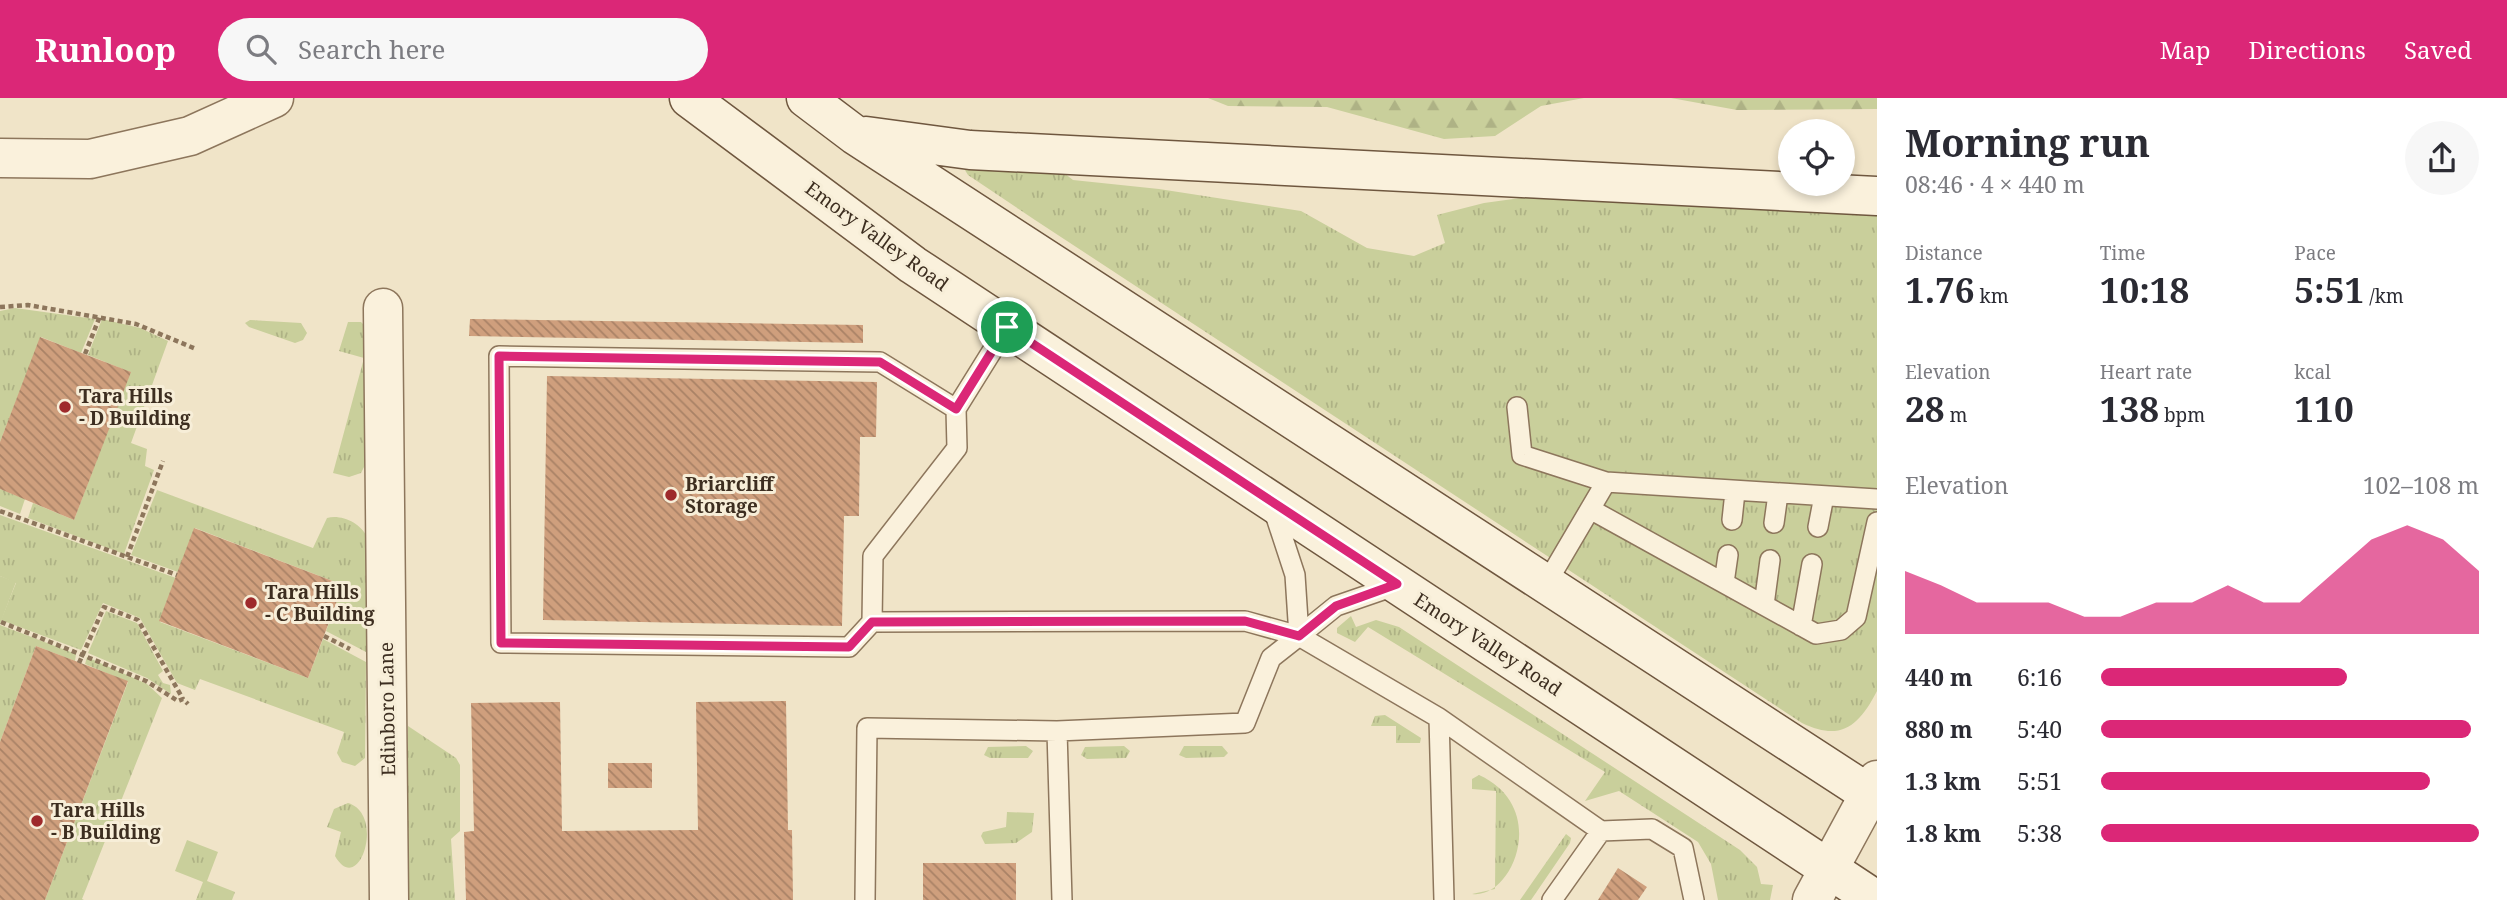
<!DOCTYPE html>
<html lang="en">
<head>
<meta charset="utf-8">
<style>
	:root { --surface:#fff; --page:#f7f7f7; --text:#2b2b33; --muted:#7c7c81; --accent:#db2777 }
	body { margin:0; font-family:"Noto Serif",serif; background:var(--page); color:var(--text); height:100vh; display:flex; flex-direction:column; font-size:26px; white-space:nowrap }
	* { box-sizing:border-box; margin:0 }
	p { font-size:23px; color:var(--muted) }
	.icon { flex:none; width:38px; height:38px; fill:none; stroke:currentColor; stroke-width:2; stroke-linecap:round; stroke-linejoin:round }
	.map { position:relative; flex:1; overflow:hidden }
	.panel { display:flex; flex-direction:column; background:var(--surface); width:630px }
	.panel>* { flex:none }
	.fabs { position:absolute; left:1778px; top:21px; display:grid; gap:14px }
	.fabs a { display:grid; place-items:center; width:77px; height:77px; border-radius:50%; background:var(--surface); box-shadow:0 4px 10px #0003; font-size:35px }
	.pin { position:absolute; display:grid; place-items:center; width:60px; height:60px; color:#fff; margin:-30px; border:4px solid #fff; border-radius:50%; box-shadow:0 2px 7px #0007 }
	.round { display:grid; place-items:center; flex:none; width:74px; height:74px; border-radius:37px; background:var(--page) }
	.headline { display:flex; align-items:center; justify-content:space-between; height:119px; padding:0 28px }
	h1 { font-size:38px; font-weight:700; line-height:52px }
	.metrics { display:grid; grid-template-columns:repeat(3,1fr); gap:10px; height:119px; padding:7px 28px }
	.metrics div { display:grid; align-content:center }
	.metrics b { font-size:35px; font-weight:700 }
	.metrics small { font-size:19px; font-weight:400 }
	.metrics p { font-size:19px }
	.chart { height:196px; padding:14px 28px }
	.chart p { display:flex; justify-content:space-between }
	.chart svg { width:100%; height:126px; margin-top:7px; fill:var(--accent); opacity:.7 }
	ul { padding:0 28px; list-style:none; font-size:23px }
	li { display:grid; grid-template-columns:112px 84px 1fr; align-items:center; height:52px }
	li i { height:18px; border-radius:9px; background:var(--accent) }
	header { display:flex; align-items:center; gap:42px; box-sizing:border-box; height:98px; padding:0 35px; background:var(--accent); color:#fff }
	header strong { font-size:33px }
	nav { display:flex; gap:38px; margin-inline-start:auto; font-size:24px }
	.search { width:490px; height:63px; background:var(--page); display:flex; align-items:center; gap:18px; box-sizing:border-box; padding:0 24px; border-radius:38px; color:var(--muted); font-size:26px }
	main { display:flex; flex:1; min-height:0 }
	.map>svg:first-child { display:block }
	.grass { fill:url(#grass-tufts) }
	.forest { fill:url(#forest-firs) }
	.pitch { fill:#c9cf9b }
	.building { fill:url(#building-back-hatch) }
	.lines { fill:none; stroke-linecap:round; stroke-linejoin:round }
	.service-casing { stroke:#8d765c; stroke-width:22 }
	.minor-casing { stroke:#8d765c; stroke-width:41 }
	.tertiary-casing { stroke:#8d765c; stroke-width:41 }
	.secondary-casing { stroke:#6f573f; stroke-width:41 }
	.path { stroke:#8d765c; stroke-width:4.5; stroke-dasharray:5 3.5; stroke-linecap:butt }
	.service { stroke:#faf1dc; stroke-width:19 }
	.minor { stroke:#faf1dc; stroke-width:38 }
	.tertiary { stroke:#faf1dc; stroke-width:38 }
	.secondary { stroke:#faf1dc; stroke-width:38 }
	.route-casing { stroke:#fff; stroke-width:14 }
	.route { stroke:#db2777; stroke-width:9 }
	.poi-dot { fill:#9e2a2b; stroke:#f7eed8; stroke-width:2.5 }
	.labels { text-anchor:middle; stroke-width:6; stroke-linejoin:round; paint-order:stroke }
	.street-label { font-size:19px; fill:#3d2e20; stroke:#f7eed8 }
	.poi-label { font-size:19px; font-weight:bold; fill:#3d2e20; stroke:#f7eed8; text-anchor:start }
</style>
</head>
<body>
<header>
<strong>Runloop</strong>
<div class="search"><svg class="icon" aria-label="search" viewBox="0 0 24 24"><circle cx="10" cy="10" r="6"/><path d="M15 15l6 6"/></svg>Search here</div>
<nav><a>Map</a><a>Directions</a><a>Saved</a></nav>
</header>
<main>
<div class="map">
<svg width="1877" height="802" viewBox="0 0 1877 802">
	<defs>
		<pattern id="grass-tufts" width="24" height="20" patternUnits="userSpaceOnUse" patternTransform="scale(1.75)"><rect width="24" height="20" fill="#c9cf9b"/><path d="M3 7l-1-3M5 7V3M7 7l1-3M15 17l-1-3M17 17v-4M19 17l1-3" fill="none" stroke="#aeb285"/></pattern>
		<pattern id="forest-firs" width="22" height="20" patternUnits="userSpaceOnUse" patternTransform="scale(1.75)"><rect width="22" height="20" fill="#c9cf9b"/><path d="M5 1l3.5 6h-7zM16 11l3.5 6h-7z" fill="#aeb285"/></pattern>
		<pattern id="building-back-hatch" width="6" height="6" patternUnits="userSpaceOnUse" patternTransform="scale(1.75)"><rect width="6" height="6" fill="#cf9f7d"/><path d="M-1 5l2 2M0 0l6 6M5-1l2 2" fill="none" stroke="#a98266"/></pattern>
	</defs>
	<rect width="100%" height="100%" fill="#f0e4c8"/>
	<path class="grass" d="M 963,69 L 1059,71 L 1073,82 L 1159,91 L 1301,113 L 1367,150 L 1414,158 L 1445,145 L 1437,117 L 1484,105 L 1536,98 L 1877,113 L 1877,593 C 1859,628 1841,644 1802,625 L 1035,122 L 968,77 Z
		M 15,210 L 95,221 L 81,255 L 41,239 L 0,344 L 0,213 Z
		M 102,221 L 140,230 L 168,243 L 131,345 L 147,351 L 145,368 L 154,372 L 124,456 L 28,420 L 33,405 L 74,422 L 130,274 L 88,257 Z
		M 250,222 L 301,225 L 307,235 L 303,242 L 295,245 L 249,229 L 245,225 Z
		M 348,224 L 361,224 L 366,229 L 366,365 L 361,375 L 349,379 L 333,375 L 364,260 L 339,253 Z
		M 0,391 L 25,401 L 20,416 L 0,408 Z
		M 157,392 L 313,450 L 327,420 C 341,416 361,425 367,439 L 366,554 L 326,533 L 343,487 L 195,430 L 178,474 L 131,457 Z
		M 0,417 L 176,480 L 160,524 L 308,580 L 323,541 L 366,564 L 365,660 L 355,668 L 342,664 L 337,655 L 344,634 L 200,581 L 195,592 L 177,585 L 140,520 L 103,505 L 81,552 L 1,522 L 16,485 L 0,478 Z
		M 106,513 L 137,525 L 163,573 L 158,577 L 163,585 L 170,587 L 171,596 L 147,580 L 88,555 Z
		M 1351,518 L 1356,529 L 1376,522 L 1399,529 L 1740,752 L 1757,769 L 1761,786 L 1773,787 L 1770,802 L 1718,802 L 1711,766 L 1698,744 L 1619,693 L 1585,703 L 1605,674 L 1368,529 L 1355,544 L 1337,535 L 1337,530 Z
		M 0,527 L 76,556 L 75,563 L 36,548 L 0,644 Z
		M 87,559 L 147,586 L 162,600 L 82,801 L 84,802 L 45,802 L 128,584 L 85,566 Z
		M 1385,617 L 1421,640 L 1420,645 L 1396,645 L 1396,628 L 1371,628 L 1375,618 Z
		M 408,628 L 456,660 L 460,667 L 460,733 L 451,741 L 455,802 L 406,802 Z
		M 1026,648 L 1033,653 L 1028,660 L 990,660 L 984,657 L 988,649 Z
		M 1124,648 L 1130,653 L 1126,660 L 1087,661 L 1081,657 L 1085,649 Z
		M 1184,648 L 1222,648 L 1228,655 L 1224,659 L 1186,660 L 1179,657 Z
		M 1479,677 C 1551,710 1512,802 1472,796 L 1495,791 L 1496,693 L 1472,691 L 1472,681 Z
		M 348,705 C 386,716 359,800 335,758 L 341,734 L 327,729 L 334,711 Z
		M 1007,714 L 1034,715 L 1032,734 L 1016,745 L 985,746 L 981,738 L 983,734 L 1006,729 Z
		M 1566,736 L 1571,740 L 1570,745 L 1531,802 L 1520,802 Z
		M 187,742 L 218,754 L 207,783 L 235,794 L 232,802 L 196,802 L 203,784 L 175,773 Z"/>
	<path class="forest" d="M 1208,0 L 1584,0 L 1541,8 L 1495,38 L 1444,41 L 1327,9 L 1228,8 Z
		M 1671,0 L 1877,0 L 1877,11 L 1737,12 Z"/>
	<path class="pitch" d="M 0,478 L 16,484 L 0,526 Z"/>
	<path class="building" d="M 470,221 L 863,227 L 863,245 L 469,238 Z
		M 40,239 L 131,274 L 74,422 L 0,391 L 0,344 Z
		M 547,278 L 877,284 L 876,339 L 860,339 L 859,418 L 844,418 L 842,528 L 543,522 Z
		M 194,430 L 343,487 L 308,580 L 159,523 Z
		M 36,548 L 128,583 L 45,802 L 0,802 L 0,644 Z
		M 786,603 L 788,732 L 792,732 L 793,802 L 466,802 L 464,734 L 474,733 L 471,605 L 560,604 L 562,733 L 698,732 L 696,604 Z
		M 608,665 L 652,665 L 652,690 L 608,690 Z
		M 923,765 L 1016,765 L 1016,802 L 923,802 Z
		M 1618,770 L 1647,789 L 1638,802 L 1598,802 Z"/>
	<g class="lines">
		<defs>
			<path id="service" d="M 1007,229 L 956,311 L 957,350 L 873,458 L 872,524 L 1245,523 L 1299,538
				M 1517,309 L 1522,357 L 1606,384
				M 1273,410 L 1295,477 L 1299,538
				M 1590,411 L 1816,536 L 1841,532 L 1856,519 L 1877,424
				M 1732,422 L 1735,394
				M 1774,425 L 1778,396
				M 1818,429 L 1824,398
				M 1724,485 L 1728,457
				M 1546,486 L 1606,384 L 1877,401
				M 1764,507 L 1770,462
				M 872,524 L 849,549 L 501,545 L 499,258 L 880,264 L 956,311
				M 1801,528 L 1812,466
				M 1299,538 L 1336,508 L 1397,487
				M 1439,620 L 1601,733 L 1652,731 L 1683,750 L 1694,802
				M 1057,633 L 1062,802
				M 865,802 L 867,630 L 1057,633 L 1245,625 L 1271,560 L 1299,538 L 1439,620 L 1444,802
				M 1552,802 L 1601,733"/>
			<path id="minor" d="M 0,60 L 90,61 L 190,38 L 274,0
				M 383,210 L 389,802"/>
			<path id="tertiary" d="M 1812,802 L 1877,682"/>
			<path id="secondary" d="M 689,0 L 913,167 L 1876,802
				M 806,0 L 855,37 L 1877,701
				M 866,38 L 970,52 L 1877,98"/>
		</defs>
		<use href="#service" class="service-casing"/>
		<use href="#minor" class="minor-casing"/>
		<use href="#tertiary" class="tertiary-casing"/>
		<use href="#secondary" class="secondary-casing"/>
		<path class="path" d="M 0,209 L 28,207 L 136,226 L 196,251
			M 85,256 L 100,218
			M 0,413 L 177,477
			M 127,459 L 163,363
			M 1,524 L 146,583 L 178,603 L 183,601 L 188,606
			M 324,538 L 350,551
			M 79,565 L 104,509 L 138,522 L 183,601"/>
		<use href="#service" class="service"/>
		<use href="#minor" class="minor"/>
		<use href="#tertiary" class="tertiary"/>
		<use href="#secondary" class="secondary"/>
	</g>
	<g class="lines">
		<defs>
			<path id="route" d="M 1007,229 L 1397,486 L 1336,508 L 1299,538 L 1245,523 L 872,524 L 849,549 L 501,545 L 499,258 L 880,264 L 956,311 Z"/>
		</defs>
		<use href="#route" class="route-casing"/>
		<use href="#route" class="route"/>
	</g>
	<g class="poi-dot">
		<circle cx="65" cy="309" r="7"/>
		<circle cx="671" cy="397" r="7"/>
		<circle cx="251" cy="505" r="7"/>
		<circle cx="37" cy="723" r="7"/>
	</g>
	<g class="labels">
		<g class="street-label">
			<text transform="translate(877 138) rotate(36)" y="7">Emory Valley Road</text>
			<text transform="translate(1488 546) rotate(33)" y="7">Emory Valley Road</text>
			<text transform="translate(387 611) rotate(-91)" y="7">Edinboro Lane</text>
		</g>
		<g class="poi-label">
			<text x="79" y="305">Tara Hills<tspan x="79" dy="22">- D Building</tspan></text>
			<text x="685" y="393">Briarcliff<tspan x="685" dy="22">Storage</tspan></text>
			<text x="265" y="501">Tara Hills<tspan x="265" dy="22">- C Building</tspan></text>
			<text x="51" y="719">Tara Hills<tspan x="51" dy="22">- B Building</tspan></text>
		</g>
	</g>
</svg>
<div class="fabs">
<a><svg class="icon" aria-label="locate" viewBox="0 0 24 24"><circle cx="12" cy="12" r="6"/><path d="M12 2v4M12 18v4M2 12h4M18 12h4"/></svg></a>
</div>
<div class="pin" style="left:1007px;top:229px;background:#1e9e55"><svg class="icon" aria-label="arrive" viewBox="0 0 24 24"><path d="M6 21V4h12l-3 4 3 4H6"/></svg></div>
</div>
<section class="panel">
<div class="headline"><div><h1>Morning run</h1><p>08:46 · 4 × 440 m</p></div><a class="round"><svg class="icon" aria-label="share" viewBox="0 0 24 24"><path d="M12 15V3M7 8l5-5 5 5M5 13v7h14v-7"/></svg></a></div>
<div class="metrics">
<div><p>Distance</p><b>1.76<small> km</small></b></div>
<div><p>Time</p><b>10:18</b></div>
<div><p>Pace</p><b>5:51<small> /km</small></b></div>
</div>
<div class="metrics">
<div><p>Elevation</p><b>28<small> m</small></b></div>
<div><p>Heart rate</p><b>138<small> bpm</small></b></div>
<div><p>kcal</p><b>110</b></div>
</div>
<div class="chart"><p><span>Elevation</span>102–108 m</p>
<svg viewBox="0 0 160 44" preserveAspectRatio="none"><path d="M0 44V22L10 27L20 33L30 33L40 33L50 38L60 38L70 33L80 33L90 27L100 33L110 33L120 22L130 11L140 6L150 11L160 22V44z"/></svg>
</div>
<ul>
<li><b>440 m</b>6:16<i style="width:65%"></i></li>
<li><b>880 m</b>5:40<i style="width:98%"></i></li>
<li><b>1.3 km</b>5:51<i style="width:87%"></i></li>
<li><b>1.8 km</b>5:38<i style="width:100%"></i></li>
</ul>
</section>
</main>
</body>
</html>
